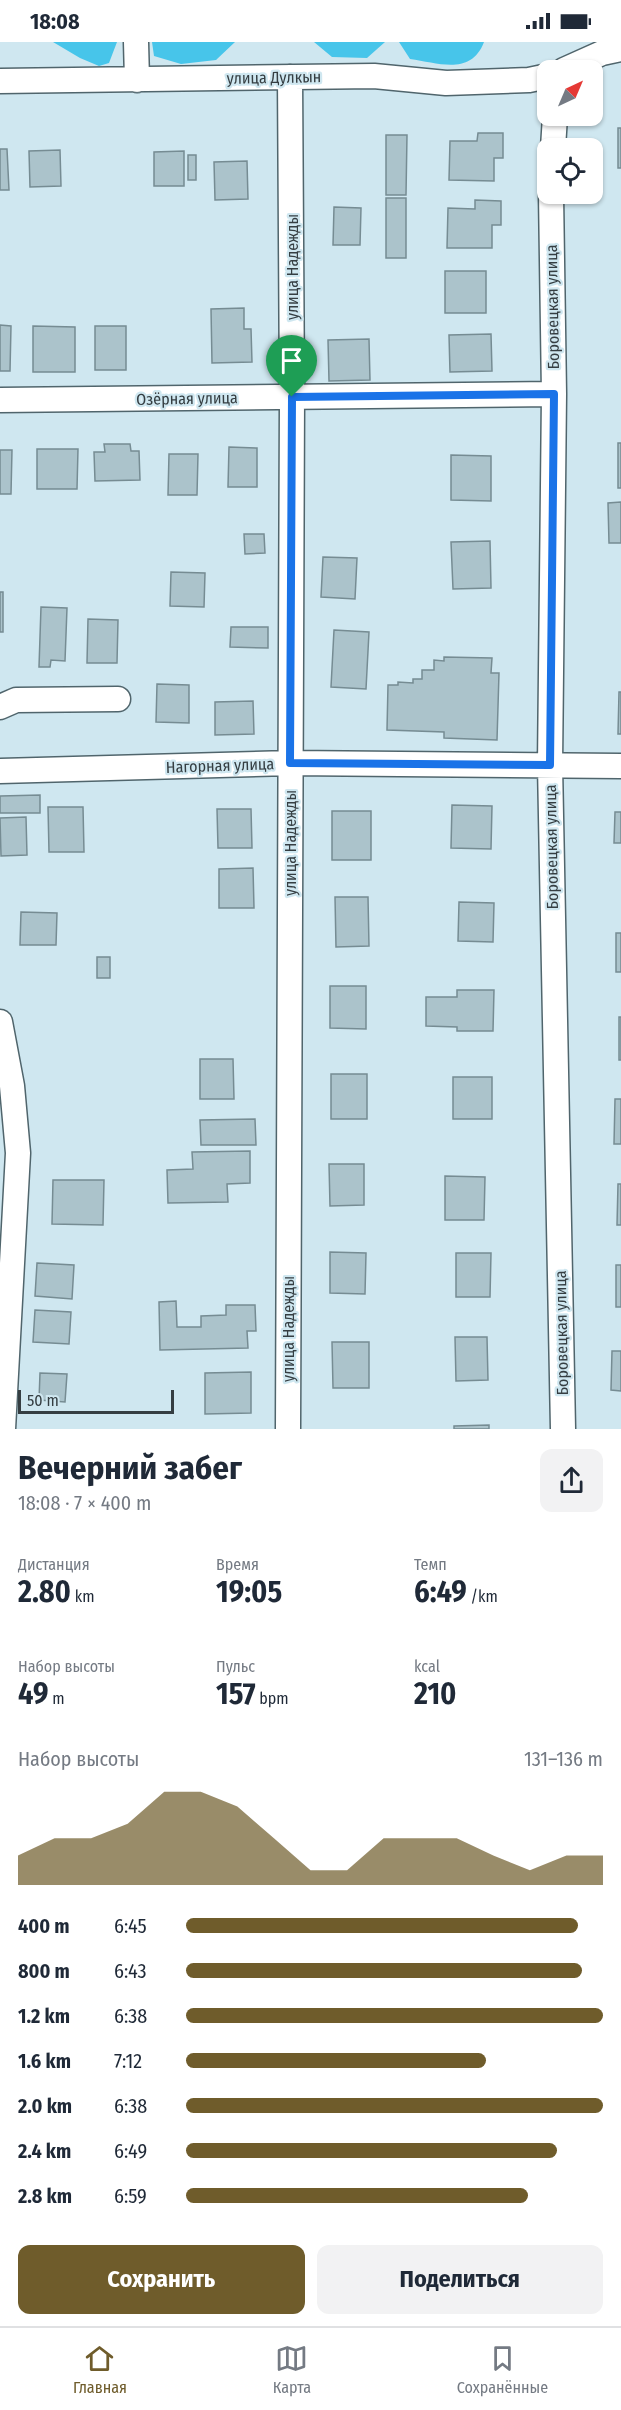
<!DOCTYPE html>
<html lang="ru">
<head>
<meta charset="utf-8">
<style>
	:root { --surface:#fff; --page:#f2f2f3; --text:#1f2937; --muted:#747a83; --line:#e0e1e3; --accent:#6f5c2b }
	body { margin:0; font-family:"Fira Sans Condensed",sans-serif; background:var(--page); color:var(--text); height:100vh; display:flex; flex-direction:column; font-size:22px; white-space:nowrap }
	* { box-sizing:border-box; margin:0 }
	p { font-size:20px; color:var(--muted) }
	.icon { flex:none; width:33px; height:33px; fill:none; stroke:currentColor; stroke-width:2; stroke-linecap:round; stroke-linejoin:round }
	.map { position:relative; height:1387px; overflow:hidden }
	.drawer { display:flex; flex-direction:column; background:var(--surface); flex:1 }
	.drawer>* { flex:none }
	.needle { width:39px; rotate:44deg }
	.controls { position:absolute; left:537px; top:18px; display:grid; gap:12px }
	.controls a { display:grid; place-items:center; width:66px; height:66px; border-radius:12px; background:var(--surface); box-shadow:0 2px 4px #0004; font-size:30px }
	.scale { position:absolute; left:18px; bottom:15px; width:156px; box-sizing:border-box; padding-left:6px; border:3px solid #353e42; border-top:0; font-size:16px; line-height:21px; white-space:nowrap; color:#353e42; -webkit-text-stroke:4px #cfe7f0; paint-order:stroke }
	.pin { position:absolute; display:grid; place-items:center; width:51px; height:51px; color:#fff; margin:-62px -26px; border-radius:50% 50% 50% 0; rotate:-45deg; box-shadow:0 0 6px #0007 }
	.pin .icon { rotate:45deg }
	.round { display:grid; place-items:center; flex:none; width:63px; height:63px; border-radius:12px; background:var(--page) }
	.overview { display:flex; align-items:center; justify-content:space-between; height:102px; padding:0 18px }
	h1 { font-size:33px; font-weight:700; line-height:45px }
	.metrics { display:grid; grid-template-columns:repeat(3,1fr); gap:9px; height:102px; padding:6px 18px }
	.metrics div { display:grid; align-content:center }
	.metrics b { font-size:30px; font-weight:700 }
	.metrics small { font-size:16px; font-weight:400 }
	.metrics p { font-size:16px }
	.chart { height:168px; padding:12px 18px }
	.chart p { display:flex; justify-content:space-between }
	.chart svg { width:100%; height:108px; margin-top:6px; fill:var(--accent); opacity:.7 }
	.button { display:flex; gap:12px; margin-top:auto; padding:12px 18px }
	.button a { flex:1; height:69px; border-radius:12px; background:var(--accent); color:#fff; font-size:24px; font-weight:700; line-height:69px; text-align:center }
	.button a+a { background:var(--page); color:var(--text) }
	ul { padding:0 18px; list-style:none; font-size:20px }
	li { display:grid; grid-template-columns:96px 72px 1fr; align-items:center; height:45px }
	li i { height:15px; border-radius:8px; background:var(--accent) }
	.status { display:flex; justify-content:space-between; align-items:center; height:42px; padding:0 30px; background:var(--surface); direction:ltr }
	.status svg { height:16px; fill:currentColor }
	.dock { display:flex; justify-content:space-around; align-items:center; height:84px; border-top:2px solid var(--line); background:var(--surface); font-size:16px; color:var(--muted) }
	.dock a { display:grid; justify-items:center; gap:3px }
	.dock .active { color:var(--accent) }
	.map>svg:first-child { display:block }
	.forest { fill:#47c5ea }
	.building { fill:#abc3cb; stroke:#768c93; stroke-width:1.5 }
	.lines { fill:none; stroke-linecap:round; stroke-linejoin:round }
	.minor-casing { stroke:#50656c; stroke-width:27 }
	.minor { stroke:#fff; stroke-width:24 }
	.route-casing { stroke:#fff; stroke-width:12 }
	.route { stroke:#1a73e8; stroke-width:8 }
	.labels { text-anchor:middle; stroke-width:4.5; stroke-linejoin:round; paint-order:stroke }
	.street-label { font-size:16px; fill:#353e42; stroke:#cfe7f0 }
</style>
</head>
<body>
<div class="status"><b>18:08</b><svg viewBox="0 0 49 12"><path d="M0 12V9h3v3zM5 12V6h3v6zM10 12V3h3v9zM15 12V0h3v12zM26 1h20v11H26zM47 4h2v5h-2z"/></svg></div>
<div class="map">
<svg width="621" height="1387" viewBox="0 0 621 1387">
	<rect width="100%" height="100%" fill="#cfe7f0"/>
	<path class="forest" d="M 53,0 L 117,0 L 109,21 L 99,24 L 80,16 Z
		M 152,0 L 235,0 L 216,18 L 181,22 L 154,14 Z
		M 314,0 L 385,0 L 367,16 L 332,15 Z
		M 399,0 L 484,0 C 471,34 439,21 410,17 Z"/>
	<path class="building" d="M 618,86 L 621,86 L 621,126 L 618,126 Z
		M 478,91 L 503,91 L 503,116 L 494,116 L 494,139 L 449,138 L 450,99 L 477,99 Z
		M 386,93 L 407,93 L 406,153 L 386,153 Z
		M 0,107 L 7,107 L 9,148 L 0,148 Z
		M 60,108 L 61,144 L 30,145 L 29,109 Z
		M 184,109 L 184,144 L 154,144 L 154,110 Z
		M 188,113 L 196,113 L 196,138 L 188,138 Z
		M 247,119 L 248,157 L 215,158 L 214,120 Z
		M 386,156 L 406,156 L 406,216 L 386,216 Z
		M 475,158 L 501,159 L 501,183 L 492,183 L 492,206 L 447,206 L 448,166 L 475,167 Z
		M 334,165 L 361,166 L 360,203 L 333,203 Z
		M 445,229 L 486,229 L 486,271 L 445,271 Z
		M 244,266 L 244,287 L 251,287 L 252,320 L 212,321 L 211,267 Z
		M 0,283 L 11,284 L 10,329 L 0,329 Z
		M 33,284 L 75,285 L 75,330 L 33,330 Z
		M 95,284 L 126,284 L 126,328 L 95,328 Z
		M 491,292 L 492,329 L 450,330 L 449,293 Z
		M 369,297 L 370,338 L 329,339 L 328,298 Z
		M 618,401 L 621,401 L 621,446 L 618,446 Z
		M 104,402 L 130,402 L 131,409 L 139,409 L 140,438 L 95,439 L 94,410 L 105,410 Z
		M 229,405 L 257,406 L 257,445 L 228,445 Z
		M 37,407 L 78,407 L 77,447 L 37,447 Z
		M 0,408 L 12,408 L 11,452 L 0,452 Z
		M 169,412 L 198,412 L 197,453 L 168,453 Z
		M 451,413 L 491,414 L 491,459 L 451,458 Z
		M 621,460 L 621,501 L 609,501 L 608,461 Z
		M 244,492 L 264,492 L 265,511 L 245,512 Z
		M 490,499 L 491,546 L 453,547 L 451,500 Z
		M 323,515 L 357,516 L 355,557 L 321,555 Z
		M 171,530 L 205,531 L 204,565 L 170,564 Z
		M 0,550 L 3,550 L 3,590 L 0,590 Z
		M 41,565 L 67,566 L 65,619 L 51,618 L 50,625 L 39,625 Z
		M 88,577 L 118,578 L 117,621 L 87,621 Z
		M 231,585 L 268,585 L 268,606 L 230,605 Z
		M 334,588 L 369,590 L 366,647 L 331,645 Z
		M 444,615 L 492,616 L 491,631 L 499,631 L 497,698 L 444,696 L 444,690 L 387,688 L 388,643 L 398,643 L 398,640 L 413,641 L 413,637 L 422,637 L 422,628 L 434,628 L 434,618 L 444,619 Z
		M 157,642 L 189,643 L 189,681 L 156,680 Z
		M 619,650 L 621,650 L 621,692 L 618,692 Z
		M 253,659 L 254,692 L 215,693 L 215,660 Z
		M 40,753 L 40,771 L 0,771 L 0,754 Z
		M 452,763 L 492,764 L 491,807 L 451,806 Z
		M 48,765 L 83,765 L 84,810 L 49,810 Z
		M 217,767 L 251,767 L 252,806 L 218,806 Z
		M 332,769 L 371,769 L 371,818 L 332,818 Z
		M 615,770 L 621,770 L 621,801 L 614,801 Z
		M 26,775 L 27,813 L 1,814 L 0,776 Z
		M 253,826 L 254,866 L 219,866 L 219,827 Z
		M 335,855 L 368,855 L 369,904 L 336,905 Z
		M 459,860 L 494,861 L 493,900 L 458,899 Z
		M 21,870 L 57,871 L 56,903 L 20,903 Z
		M 616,891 L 621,891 L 621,930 L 616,930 Z
		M 97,915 L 110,915 L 110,936 L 97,936 Z
		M 330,944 L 366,944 L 366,987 L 330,986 Z
		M 457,948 L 494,948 L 493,989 L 457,989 L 457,985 L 426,984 L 426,955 L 457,955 Z
		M 619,975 L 621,975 L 621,1018 L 619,1018 Z
		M 200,1017 L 233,1017 L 234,1057 L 200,1057 Z
		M 331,1032 L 367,1032 L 367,1077 L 331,1077 Z
		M 453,1035 L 492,1035 L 492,1077 L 453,1077 Z
		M 615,1057 L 621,1057 L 621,1102 L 614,1102 Z
		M 255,1077 L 256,1103 L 201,1103 L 200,1078 Z
		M 250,1109 L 250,1141 L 227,1142 L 228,1160 L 168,1161 L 167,1128 L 193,1127 L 192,1110 Z
		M 329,1122 L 364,1122 L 364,1163 L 330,1164 Z
		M 445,1134 L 485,1135 L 484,1178 L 445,1178 Z
		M 53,1138 L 104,1138 L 103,1183 L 52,1182 Z
		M 618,1142 L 621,1142 L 621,1183 L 617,1183 Z
		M 330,1210 L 366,1211 L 365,1252 L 330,1251 Z
		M 456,1211 L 491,1211 L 490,1255 L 456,1255 Z
		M 37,1221 L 74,1223 L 72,1257 L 35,1254 Z
		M 616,1223 L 621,1223 L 621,1265 L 616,1265 Z
		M 176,1259 L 177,1285 L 201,1285 L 201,1274 L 226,1273 L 226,1263 L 255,1263 L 256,1289 L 247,1289 L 248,1306 L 160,1308 L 159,1260 Z
		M 35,1268 L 71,1270 L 69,1302 L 33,1300 Z
		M 455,1295 L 487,1295 L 488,1338 L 456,1339 Z
		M 332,1300 L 369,1300 L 369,1346 L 333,1346 Z
		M 612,1309 L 621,1309 L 621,1349 L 611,1348 Z
		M 251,1330 L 251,1371 L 205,1372 L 205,1331 Z
		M 40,1331 L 67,1332 L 65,1360 L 39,1358 Z
		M 489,1383 L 489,1387 L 454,1387 L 454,1384 Z"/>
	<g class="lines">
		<defs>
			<path id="minor" d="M 136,0 L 137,38
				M 564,28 L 602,11 L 621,7
				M 0,39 L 374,34 L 446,41 L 529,38 L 548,34
				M 553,106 L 555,74
				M 551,152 L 554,352 L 550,723 L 563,1387
				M 0,358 L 554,352
				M 0,665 L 16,658 L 118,657
				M 0,729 L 290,721 L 621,724
				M 0,980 L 12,1044 L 18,1111 L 3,1387
				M 288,1387 L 292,355 L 290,35"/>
		</defs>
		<use href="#minor" class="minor-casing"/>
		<use href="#minor" class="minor"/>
	</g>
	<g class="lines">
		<defs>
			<path id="route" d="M 554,352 L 550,723 L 290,721 L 292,355 Z"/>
		</defs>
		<use href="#route" class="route-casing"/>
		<use href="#route" class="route"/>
	</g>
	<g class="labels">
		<g class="street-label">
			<text transform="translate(274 35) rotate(-1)" y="6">улица Дулкын</text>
			<text transform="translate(292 225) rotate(-90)" y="6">улица Надежды</text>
			<text transform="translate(552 265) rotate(-91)" y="6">Боровецкая улица</text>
			<text transform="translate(187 356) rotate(-1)" y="6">Озёрная улица</text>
			<text transform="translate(220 723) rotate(-2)" y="6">Нагорная улица</text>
			<text transform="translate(290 801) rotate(-90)" y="6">улица Надежды</text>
			<text transform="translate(551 805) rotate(-91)" y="6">Боровецкая улица</text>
			<text transform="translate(288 1287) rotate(-90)" y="6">улица Надежды</text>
			<text transform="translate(561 1291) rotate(-91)" y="6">Боровецкая улица</text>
		</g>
	</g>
</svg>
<div class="controls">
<a><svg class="needle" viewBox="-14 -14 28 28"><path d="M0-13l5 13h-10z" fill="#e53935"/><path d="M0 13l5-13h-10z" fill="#747a83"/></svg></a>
<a><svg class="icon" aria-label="locate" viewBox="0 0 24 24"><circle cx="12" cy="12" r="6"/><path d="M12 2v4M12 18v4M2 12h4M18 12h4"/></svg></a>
</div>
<div class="scale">50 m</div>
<div class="pin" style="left:292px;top:355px;background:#1e9e55"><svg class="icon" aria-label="arrive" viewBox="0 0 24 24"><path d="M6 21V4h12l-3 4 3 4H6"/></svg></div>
</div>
<section class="drawer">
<div class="overview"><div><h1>Вечерний забег</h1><p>18:08 · 7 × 400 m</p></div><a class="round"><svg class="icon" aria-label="share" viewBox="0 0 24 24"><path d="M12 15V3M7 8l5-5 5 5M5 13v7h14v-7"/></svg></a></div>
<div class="metrics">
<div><p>Дистанция</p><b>2.80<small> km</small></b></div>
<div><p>Время</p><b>19:05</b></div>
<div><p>Темп</p><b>6:49<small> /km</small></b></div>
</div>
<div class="metrics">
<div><p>Набор высоты</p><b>49<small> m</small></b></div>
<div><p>Пульс</p><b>157<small> bpm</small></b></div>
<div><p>kcal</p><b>210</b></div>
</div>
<div class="chart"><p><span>Набор высоты</span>131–136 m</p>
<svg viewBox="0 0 160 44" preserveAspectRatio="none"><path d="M0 44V32L10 25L20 25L30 19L40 6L50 6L60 12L70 25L80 38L90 38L100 25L110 25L120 25L130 32L140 38L150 32L160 32V44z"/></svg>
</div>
<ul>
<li><b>400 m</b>6:45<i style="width:94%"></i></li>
<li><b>800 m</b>6:43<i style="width:95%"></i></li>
<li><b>1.2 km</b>6:38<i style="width:100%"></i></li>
<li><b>1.6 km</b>7:12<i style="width:72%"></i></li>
<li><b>2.0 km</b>6:38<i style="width:100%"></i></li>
<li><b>2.4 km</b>6:49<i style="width:89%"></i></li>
<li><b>2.8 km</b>6:59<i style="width:82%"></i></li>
</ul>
<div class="button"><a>Сохранить</a><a>Поделиться</a></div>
</section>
<nav class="dock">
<a class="active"><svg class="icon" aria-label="home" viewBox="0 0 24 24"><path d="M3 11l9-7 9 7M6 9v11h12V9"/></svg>Главная</a>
<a><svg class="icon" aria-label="map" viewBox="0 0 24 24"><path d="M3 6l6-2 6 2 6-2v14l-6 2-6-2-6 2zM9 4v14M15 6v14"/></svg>Карта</a>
<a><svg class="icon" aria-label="saved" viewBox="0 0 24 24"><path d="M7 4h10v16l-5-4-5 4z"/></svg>Сохранённые</a>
</nav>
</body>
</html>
